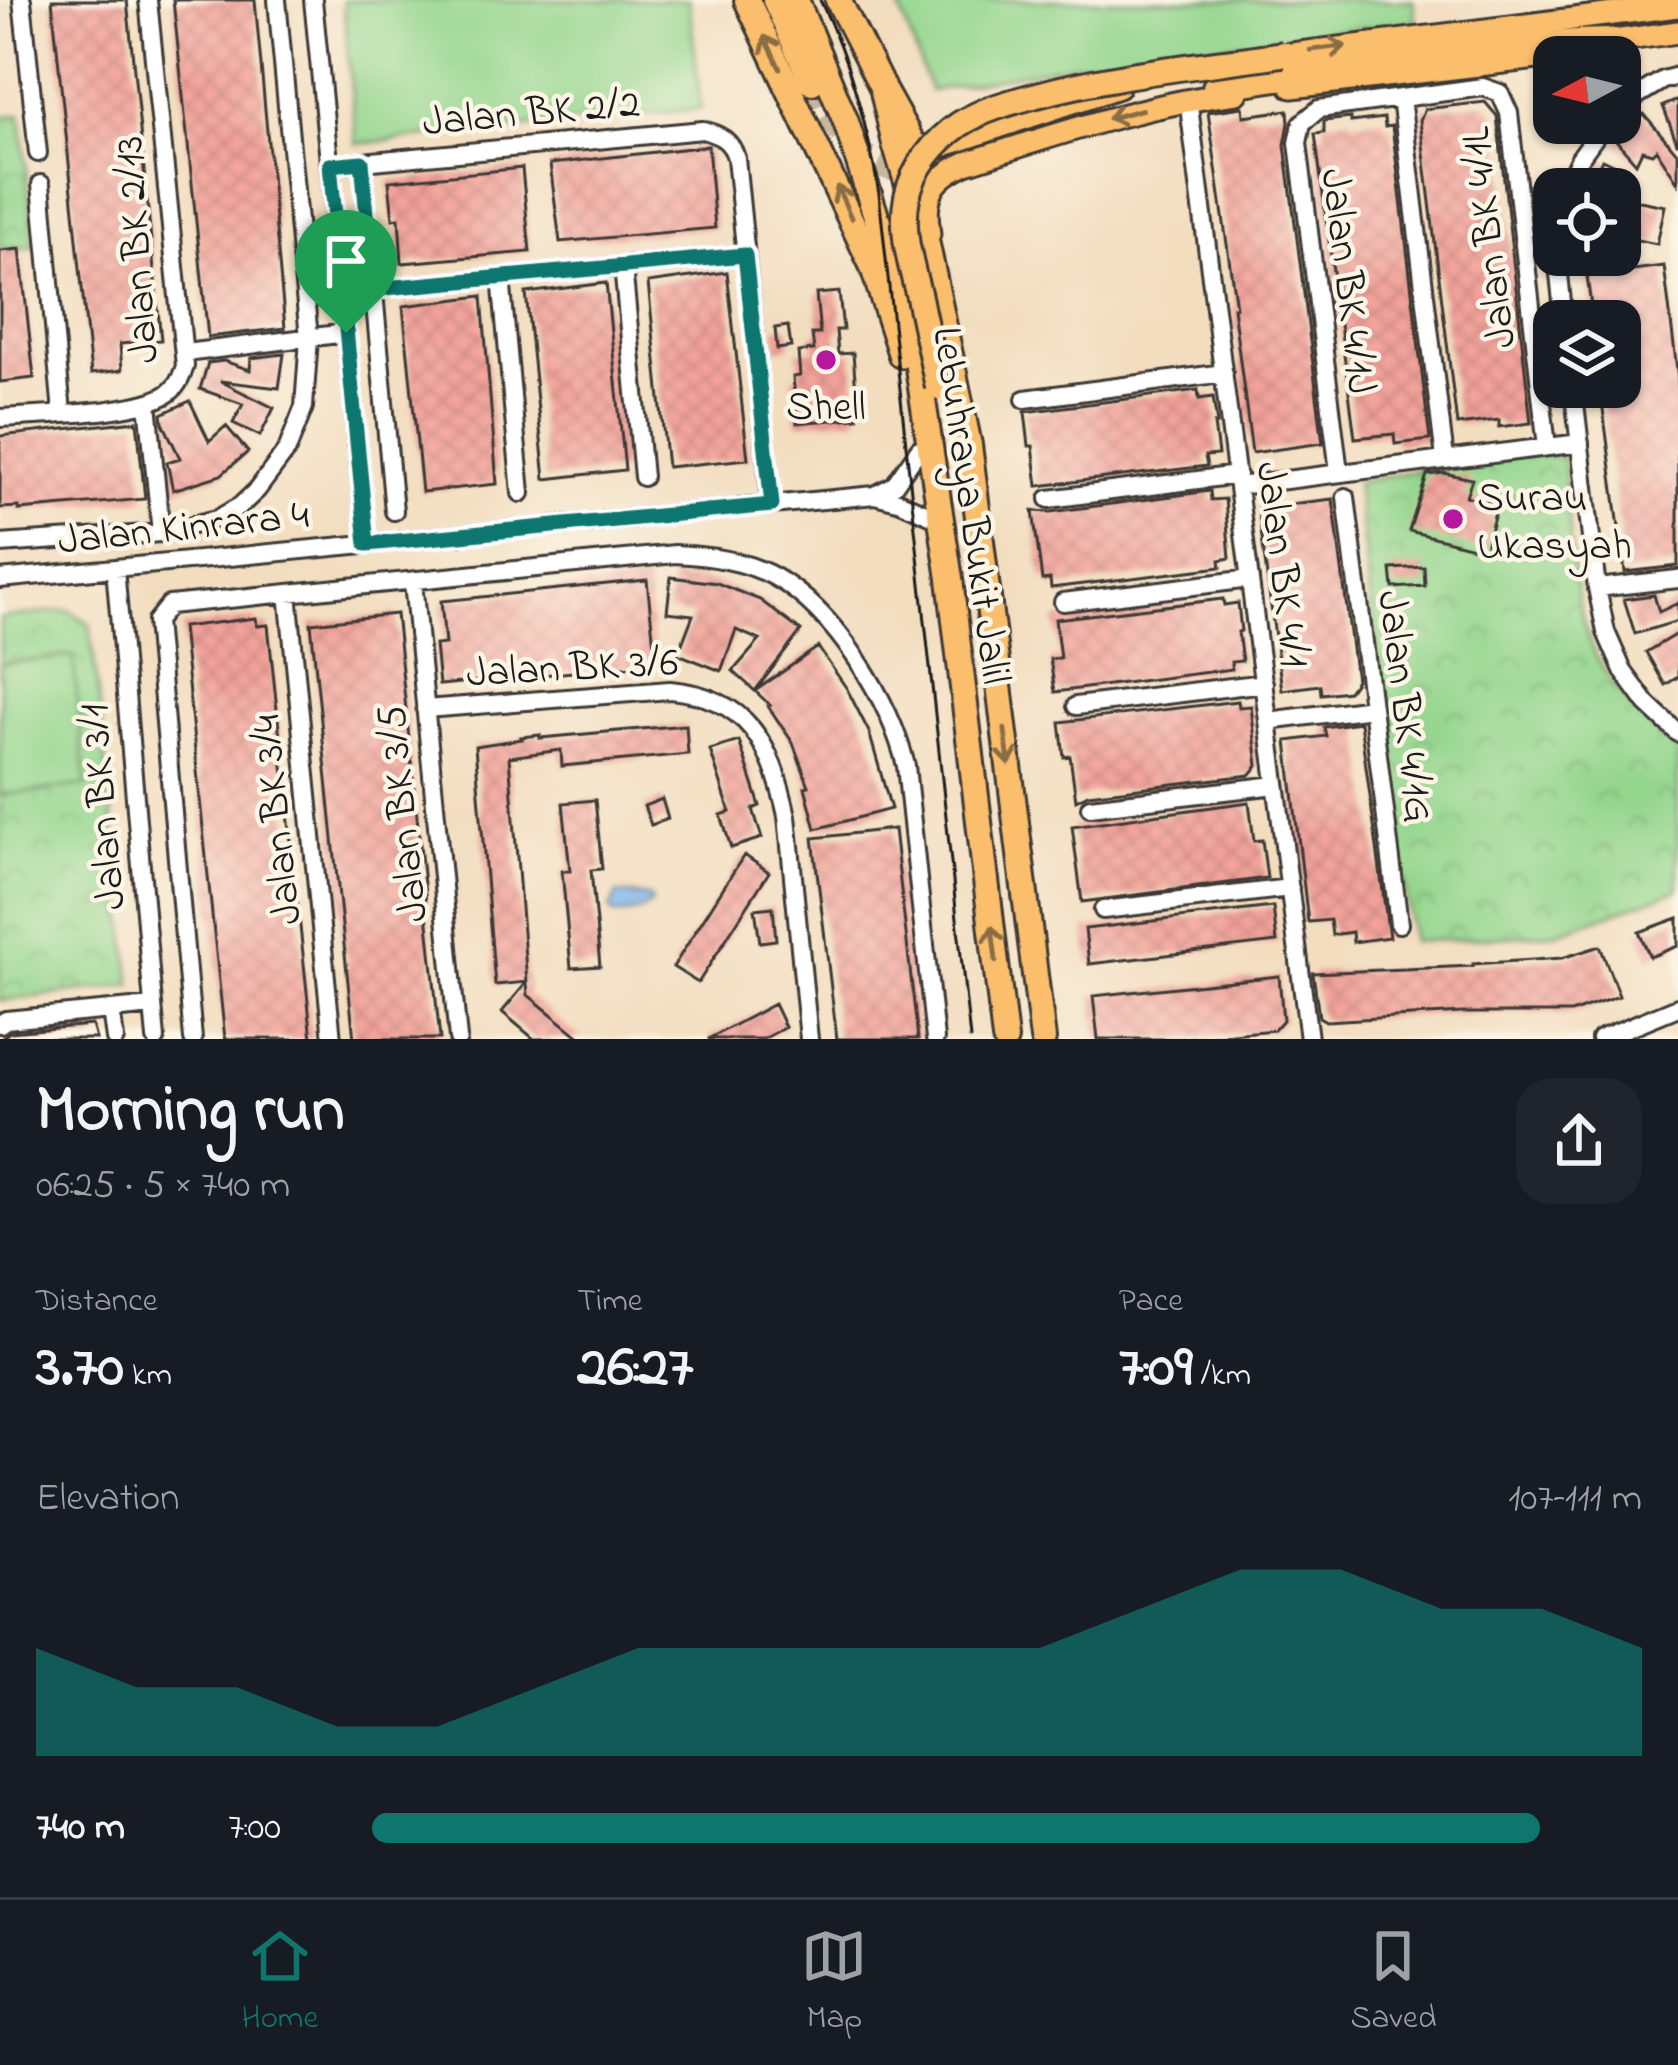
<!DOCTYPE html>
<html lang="en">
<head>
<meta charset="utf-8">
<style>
	:root { --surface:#171b24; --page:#20242c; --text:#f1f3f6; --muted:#9ea1a6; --line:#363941; --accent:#0f766e }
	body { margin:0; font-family:"Indie Flower",sans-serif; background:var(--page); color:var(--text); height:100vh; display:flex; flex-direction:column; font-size:45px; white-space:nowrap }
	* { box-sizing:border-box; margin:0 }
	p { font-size:39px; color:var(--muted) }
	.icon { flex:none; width:66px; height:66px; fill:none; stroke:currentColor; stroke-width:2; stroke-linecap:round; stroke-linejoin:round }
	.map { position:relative; height:1039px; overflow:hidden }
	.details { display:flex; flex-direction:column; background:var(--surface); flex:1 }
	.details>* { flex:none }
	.needle { width:78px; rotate:263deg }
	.controls { position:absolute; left:1533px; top:36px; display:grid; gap:24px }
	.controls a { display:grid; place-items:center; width:108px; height:108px; border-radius:24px; background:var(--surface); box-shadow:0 3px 9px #0004; font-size:60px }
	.pin { position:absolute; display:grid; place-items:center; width:102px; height:102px; color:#fff; margin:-123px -51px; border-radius:50% 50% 50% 0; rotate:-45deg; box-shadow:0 0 12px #0007 }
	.pin .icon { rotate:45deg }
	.round { display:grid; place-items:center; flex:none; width:126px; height:126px; border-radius:36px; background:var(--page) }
	.headline { display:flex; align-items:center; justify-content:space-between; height:204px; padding:0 36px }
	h1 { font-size:66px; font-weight:700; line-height:90px }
	.stats { display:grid; grid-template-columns:repeat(3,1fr); gap:18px; height:204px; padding:12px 36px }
	.stats div { display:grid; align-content:center }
	.stats b { font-size:60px; font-weight:700 }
	.stats small { font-size:33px; font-weight:400 }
	.stats p { font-size:33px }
	.chart { height:336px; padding:24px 36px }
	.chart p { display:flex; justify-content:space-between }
	.chart svg { width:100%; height:216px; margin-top:12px; fill:var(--accent); opacity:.7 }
	ul { padding:0 36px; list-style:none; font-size:39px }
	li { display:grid; grid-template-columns:192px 144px 1fr; align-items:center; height:90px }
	li i { height:30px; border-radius:15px; background:var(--accent) }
	.tab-bar { display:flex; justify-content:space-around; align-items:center; height:168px; border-top:3px solid var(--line); background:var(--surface); font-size:33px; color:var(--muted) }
	.tab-bar a { display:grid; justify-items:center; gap:6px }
	.tab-bar .current { color:var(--accent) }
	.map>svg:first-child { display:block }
	.park { fill:url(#park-crowns); stroke:#587955; stroke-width:3 }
	.pitch { fill:#94d68e; stroke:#587955; stroke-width:3 }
	.water { fill:url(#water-ripples); stroke:#4a6682; stroke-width:3 }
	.building { fill:url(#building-cross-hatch) }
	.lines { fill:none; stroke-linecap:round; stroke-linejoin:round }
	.highway-tunnel { stroke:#c7b69e; stroke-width:24; stroke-dasharray:24 12; stroke-linecap:butt }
	.minor-casing { stroke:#3c3934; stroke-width:22 }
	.major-casing { stroke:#3c3934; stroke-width:27 }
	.highway-casing { stroke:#3c3934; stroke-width:30 }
	.minor { stroke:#fff; stroke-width:16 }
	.major { stroke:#fabe6d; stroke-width:21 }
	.highway { stroke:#fabe6d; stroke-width:24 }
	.tram { stroke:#1c1c1c; stroke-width:3 }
	.highway-bridge-casing { stroke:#3c3934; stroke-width:30; stroke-linecap:butt }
	.highway-bridge { stroke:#fabe6d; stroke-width:24 }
	.oneway { stroke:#8b6d44 }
	.route-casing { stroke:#fff; stroke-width:24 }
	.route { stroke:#0f766e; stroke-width:15 }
	.poi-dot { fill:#b5179e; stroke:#fcf5e5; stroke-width:4.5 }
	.labels { text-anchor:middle; stroke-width:9; stroke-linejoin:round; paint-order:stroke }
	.street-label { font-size:42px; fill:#1c1c1c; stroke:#fcf5e5 }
	.poi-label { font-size:42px; fill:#1c1c1c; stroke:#fcf5e5 }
</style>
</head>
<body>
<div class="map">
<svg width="1678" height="1039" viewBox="0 0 1678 1039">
	<defs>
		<pattern id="park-crowns" width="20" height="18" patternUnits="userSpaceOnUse" patternTransform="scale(3)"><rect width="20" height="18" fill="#94d68e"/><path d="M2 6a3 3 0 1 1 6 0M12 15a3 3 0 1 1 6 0" fill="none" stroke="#7fb77a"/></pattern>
		<pattern id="water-ripples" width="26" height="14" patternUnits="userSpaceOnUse" patternTransform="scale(3)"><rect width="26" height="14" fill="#79b1e9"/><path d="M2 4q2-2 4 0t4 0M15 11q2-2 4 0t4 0" fill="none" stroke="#628fbc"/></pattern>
		<pattern id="building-cross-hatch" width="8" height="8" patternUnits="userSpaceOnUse" patternTransform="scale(3)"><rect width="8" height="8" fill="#f2a29a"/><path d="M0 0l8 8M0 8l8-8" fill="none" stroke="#cf8b84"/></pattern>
	</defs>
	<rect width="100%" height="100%" fill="#fcf5e5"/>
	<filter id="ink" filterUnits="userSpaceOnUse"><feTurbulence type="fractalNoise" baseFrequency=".00833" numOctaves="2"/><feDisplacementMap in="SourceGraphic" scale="24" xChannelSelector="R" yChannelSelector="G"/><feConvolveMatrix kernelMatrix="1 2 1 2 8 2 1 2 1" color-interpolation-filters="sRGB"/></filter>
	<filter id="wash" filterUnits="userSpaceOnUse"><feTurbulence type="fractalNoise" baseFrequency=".004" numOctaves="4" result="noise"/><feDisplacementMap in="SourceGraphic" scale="48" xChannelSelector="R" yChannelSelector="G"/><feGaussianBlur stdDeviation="2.7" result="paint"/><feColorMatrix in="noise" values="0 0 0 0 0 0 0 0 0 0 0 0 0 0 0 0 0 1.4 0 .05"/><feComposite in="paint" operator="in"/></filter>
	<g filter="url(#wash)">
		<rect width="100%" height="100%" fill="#f2ddbf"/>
		<path class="park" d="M 21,114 L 34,247 L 0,249 L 0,117 Z
			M 1494,453 L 1563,457 C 1569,513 1570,590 1590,642 C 1599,664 1614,686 1630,705 C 1644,722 1658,737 1678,748 L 1678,890 L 1555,933 L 1412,942 L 1356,483 Z
			M 68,610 L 90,624 L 132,985 L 0,1001 L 0,618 Z"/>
		<path class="pitch" d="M 343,0 L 689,0 L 701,109 L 356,144 Z
			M 897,0 L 1413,0 L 1415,21 L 1082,62 L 930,91 Z
			M 73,656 L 86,786 L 0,795 L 0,664 Z"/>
		<path class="water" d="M 617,894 L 649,897 L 652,902 C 644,912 626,916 614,915 L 610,909 Z"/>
		<g id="blocks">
			<path class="building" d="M 52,0 L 127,0 L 161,340 L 120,344 L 122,370 L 91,374 Z
				M 173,0 L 255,0 L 285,328 L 208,337 Z
				M 1678,100 L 1678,143 L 1677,143 L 1663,106 Z
				M 1485,102 L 1497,116 L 1531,423 L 1499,427 L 1499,420 L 1457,425 L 1420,120 L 1425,109 Z
				M 1243,107 L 1244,116 L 1288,110 L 1289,123 L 1285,145 L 1323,443 L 1252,453 L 1233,307 L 1236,307 L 1208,112 Z
				M 1644,114 L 1678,154 L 1678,183 L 1656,149 L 1652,153 L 1642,150 L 1636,163 L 1615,139 Z
				M 1351,118 L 1351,122 L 1384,118 L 1385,127 L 1392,126 L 1430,440 L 1395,444 L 1394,434 L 1355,438 L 1315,134 L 1324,133 L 1324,121 Z
				M 708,146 L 715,228 L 560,242 L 550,164 Z
				M 1602,159 L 1631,173 L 1623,189 L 1588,189 Z
				M 522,168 L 530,252 L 402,263 L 399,218 L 393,219 L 389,181 Z
				M 1635,200 L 1665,206 L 1657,244 L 1627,238 Z
				M 20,249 L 34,378 L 0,382 L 0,251 Z
				M 1664,266 L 1678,378 L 1678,566 L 1625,572 L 1600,387 L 1620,387 L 1620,321 L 1593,321 L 1587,276 Z
				M 727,272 L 748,459 L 667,467 L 648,283 Z
				M 606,283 L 625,470 L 545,479 L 526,293 Z
				M 839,292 L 843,330 L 836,330 L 838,354 L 853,353 L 858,418 L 797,423 L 793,377 L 800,376 L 798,352 L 814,350 L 812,334 L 820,334 L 816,294 Z
				M 482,296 L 497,484 L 422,492 L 403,306 Z
				M 788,326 L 791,347 L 777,349 L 775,328 Z
				M 284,354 L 279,388 L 220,381 L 274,408 L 260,436 L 233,423 L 243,404 L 200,389 L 208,363 L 224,361 L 250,370 L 251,358 Z
				M 1198,390 L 1199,399 L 1213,397 L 1217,424 L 1214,424 L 1218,455 L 1205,456 L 1207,466 L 1038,486 L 1033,446 L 1029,446 L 1025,412 Z
				M 190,401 L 209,441 L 226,426 L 248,452 L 221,475 L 173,490 L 167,462 L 180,458 L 163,423 L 162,414 Z
				M 137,421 L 145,499 L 19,510 L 19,507 L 0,508 L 0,436 Z
				M 1444,473 L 1472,479 L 1466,496 L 1497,506 L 1485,550 L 1409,531 L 1427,475 Z
				M 1210,491 L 1211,500 L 1225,499 L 1230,558 L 1220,560 L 1221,567 L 1051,588 L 1050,579 L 1042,580 L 1033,511 L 1051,512 Z
				M 1333,499 L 1356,680 L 1348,691 L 1321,694 L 1320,685 L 1282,690 L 1258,508 Z
				M 1424,567 L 1425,586 L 1393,588 L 1391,569 Z
				M 671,577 L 717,583 L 760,600 L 801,631 L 755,691 L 733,671 L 760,640 L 736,630 L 721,671 L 678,654 L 693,615 L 667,612 Z
				M 647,580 L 656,664 L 439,685 L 435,645 L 445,644 L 441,601 Z
				M 1654,595 L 1659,612 L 1678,603 L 1678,621 L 1635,634 L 1624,599 Z
				M 1223,599 L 1224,605 L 1238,603 L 1241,631 L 1238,632 L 1242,661 L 1231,662 L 1232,669 L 1055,692 L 1050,659 L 1060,658 L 1055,619 Z
				M 396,614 L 398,632 L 440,1039 L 354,1039 L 337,878 L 311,623 Z
				M 256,618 L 257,626 L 268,625 L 312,1039 L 225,1039 L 182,627 Z
				M 1678,633 L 1678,677 L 1665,685 L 1646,652 Z
				M 818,647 L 847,689 L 869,732 L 891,809 L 816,829 L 805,787 L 809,786 L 793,743 L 768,706 L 770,705 L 755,691 Z
				M 1238,701 L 1239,707 L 1251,706 L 1258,766 L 1250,775 L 1088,794 L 1076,800 L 1070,756 L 1064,757 L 1060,722 Z
				M 1360,722 L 1389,937 L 1353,942 L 1352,932 L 1332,935 L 1330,920 L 1308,922 L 1287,741 L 1326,736 L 1324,727 Z
				M 686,725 L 688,754 L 562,766 L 561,750 L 509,757 L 528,995 L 582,1039 L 534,1039 L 502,1012 L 527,982 L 495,985 L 475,746 L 522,739 L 521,737 L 540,735 L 540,738 Z
				M 739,741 L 760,806 L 753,809 L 762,838 L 731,848 L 721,815 L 730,812 L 710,750 Z
				M 662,799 L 668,819 L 651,825 L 644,806 Z
				M 595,800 L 602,869 L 591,870 L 600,966 L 571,968 L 562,871 L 570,871 L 563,803 Z
				M 1249,802 L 1254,841 L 1262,840 L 1267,878 L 1082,902 L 1072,826 Z
				M 894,829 L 918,1039 L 837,1039 L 813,838 Z
				M 744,855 L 769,872 L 698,983 L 673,967 Z
				M 773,907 L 776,940 L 760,942 L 755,909 Z
				M 1273,907 L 1277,942 L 1089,964 L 1085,929 Z
				M 1678,918 L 1678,946 L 1650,957 L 1639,932 Z
				M 1600,946 L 1619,996 L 1571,1013 L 1462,1013 L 1326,1021 L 1319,1017 L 1313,973 L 1473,966 L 1473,964 L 1562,958 Z
				M 1279,976 L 1283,1020 L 1274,1030 L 1179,1039 L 1098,1039 L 1093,996 Z
				M 774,1004 L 785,1027 L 763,1039 L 708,1039 Z
				M 92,1025 L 96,1039 L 0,1039 L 10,1032 Z"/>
		</g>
	</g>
	<g filter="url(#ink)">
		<use href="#blocks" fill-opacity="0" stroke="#3c3934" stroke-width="3"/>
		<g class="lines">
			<path class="highway-tunnel" d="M 812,82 C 830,121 855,164 902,171 C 925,174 954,159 975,152"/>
			<defs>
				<path id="minor" d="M 22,0 L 38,153
					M 313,0 L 367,544
					M 1401,98 L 1445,459
					M 1188,99 L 1309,1039
					M 1620,106 L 1663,80 L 1678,76
					M 362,162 L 394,511
					M 330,165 L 703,130 C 720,135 731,140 736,158 L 771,505
					M 41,184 L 62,413
					M 1565,189 L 1579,159 L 1605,123
					M 1557,255 L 1564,321
					M 623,266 L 643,477
					M 501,277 L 521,493
					M 374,289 L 745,255
					M 185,353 L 346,333
					M 1573,387 L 1597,588 L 1606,632 L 1623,671 L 1647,704 L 1678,733
					M 1025,399 L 1224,373
					M 148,403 L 161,533
					M 0,418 C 37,415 147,414 171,391 C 179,384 182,375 185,366 L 148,0
					M 1339,472 L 1298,143 L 1302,123 L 1319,109 L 1483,87 L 1500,93 L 1509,113 L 1547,447
					M 1238,486 L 1580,443
					M 875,495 L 894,485 L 919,449
					M 1346,497 L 1399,924
					M 1049,499 L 1237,475
					M 0,544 L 161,533 L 217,519 L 240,506 L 257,490 L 287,450 L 304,407 L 309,338 L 277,0
					M 115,568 L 156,1039
					M 0,579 L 875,495 L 898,501 L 930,515
					M 413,582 L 458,1039
					M 1597,588 L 1678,579
					M 288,593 L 332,1039
					M 1063,602 L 1250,579
					M 1076,706 L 1264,683
					M 425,709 L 670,690 C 748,697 772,745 787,816 L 809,1039
					M 1268,721 L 1372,708
					M 1090,807 L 1276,785
					M 1103,910 L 1290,888
					M 111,1010 L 115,1039
					M 0,1024 L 6,1020 L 153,1006
					M 193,1039 L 156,621 L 169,605 L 675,554 C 709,556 744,560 775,577 C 836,612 890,700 906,766 L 935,1039
					M 1600,1039 L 1678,1007"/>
				<path id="major" d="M 1267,57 L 1678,6
					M 1292,87 L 1580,53 L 1614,41 L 1678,32
					M 886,92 L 915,144 L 933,149 L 1118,87
					M 929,234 C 923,196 931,179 966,163 C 1056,135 1143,104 1237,93"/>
				<path id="highway" d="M 747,0 L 873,267 L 901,355
					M 775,0 L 812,82
					M 796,0 L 846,122 L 905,307 L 917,361 L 950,579 L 1005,1039
					M 838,0 L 882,87 L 895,144 L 927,245 L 969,445 L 1043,1039
					M 1215,87 C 1347,69 1480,43 1614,41"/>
			</defs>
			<use href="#minor" class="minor-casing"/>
			<use href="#major" class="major-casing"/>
			<use href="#highway" class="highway-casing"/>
			<use href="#minor" class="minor"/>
			<use href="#major" class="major"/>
			<use href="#highway" class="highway"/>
			<path class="tram" d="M 820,0 C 850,61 868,127 879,194 L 970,1039"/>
			<defs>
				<path id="highway-bridge" d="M 938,387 C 932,357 925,327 919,297 C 911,265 900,231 907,197 C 913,168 935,141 960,124 C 984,109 1011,102 1037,95 C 1117,73 1201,66 1283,54"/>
			</defs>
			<use href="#highway-bridge" class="highway-bridge-casing"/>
			<use href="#highway-bridge" class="highway-bridge"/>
		</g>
		<defs><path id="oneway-shaft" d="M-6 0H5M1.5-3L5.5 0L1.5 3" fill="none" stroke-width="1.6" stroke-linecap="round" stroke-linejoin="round" transform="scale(3)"/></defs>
		<g class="oneway">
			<use href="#oneway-shaft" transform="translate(1328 48) rotate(-7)"/>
			<use href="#oneway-shaft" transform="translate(772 52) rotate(-116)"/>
			<use href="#oneway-shaft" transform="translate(1125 114) rotate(165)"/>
			<use href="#oneway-shaft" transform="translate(844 202) rotate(-114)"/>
			<use href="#oneway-shaft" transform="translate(1007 747) rotate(83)"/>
			<use href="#oneway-shaft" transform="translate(994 944) rotate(-97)"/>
		</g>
	</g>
	<g class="lines" filter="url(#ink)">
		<defs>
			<path id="route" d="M 362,162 L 374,289 L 745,255 L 772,505 L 367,544 L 330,165 Z"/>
		</defs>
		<use href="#route" class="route-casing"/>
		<use href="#route" class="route"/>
	</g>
	<g class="poi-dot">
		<circle cx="826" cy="360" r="12"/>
		<circle cx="1453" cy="519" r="12"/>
	</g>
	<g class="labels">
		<g class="street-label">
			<text transform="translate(531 110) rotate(-5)" y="15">Jalan BK 2/2</text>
			<text transform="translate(1486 238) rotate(-97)" y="15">Jalan BK 4/1L</text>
			<text transform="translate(134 250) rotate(-94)" y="15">Jalan BK 2/13</text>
			<text transform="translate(1351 281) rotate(83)" y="15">Jalan BK 4/1J</text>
			<text transform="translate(974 505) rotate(82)" y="15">Lebuhraya Bukit Jalil</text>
			<text transform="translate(183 525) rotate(-6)" y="15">Jalan Kinrara 4</text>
			<text transform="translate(1285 564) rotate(83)" y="15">Jalan BK 4/1</text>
			<text transform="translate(572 665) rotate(-3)" y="15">Jalan BK 3/6</text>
			<text transform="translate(1408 706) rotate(83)" y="15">Jalan BK 4/1G</text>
			<text transform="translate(100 807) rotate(-95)" y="15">Jalan BK 3/1</text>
			<text transform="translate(400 814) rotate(-96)" y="15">Jalan BK 3/5</text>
			<text transform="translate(274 820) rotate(-96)" y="15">Jalan BK 3/4</text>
		</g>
		<g class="poi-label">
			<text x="826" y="419">Shell</text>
			<text x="1477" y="510" text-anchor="start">Surau<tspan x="1477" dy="48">Ukasyah</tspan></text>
		</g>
	</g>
</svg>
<div class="controls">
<a><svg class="needle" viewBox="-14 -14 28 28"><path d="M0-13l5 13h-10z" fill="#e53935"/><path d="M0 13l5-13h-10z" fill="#9ea1a6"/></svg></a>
<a><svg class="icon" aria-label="locate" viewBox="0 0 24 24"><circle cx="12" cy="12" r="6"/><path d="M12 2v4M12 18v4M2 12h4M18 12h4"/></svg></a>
<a><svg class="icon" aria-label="layers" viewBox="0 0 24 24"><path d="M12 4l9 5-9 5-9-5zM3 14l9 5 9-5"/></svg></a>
</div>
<div class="pin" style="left:346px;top:333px;background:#1e9e55"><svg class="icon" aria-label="arrive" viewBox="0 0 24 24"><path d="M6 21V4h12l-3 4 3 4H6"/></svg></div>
</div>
<section class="details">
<div class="headline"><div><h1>Morning run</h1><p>06:25 · 5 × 740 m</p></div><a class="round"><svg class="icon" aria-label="share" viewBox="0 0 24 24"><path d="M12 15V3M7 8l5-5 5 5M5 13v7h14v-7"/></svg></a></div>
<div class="stats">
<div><p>Distance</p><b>3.70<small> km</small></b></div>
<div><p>Time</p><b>26:27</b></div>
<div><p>Pace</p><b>7:09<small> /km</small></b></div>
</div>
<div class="chart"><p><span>Elevation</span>107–111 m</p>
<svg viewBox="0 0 160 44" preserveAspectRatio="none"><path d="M0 44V22L10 30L20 30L30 38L40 38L50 30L60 22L70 22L80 22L90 22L100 22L110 14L120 6L130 6L140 14L150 14L160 22V44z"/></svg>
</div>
<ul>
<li><b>740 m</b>7:00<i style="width:92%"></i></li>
</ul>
</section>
<nav class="tab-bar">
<a class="current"><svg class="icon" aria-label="home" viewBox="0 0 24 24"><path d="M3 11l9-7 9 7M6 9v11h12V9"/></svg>Home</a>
<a><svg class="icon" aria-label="map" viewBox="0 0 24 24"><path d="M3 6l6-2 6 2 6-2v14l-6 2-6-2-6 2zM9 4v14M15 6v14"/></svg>Map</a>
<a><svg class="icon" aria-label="saved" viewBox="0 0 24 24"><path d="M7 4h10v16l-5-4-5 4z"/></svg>Saved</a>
</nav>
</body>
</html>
